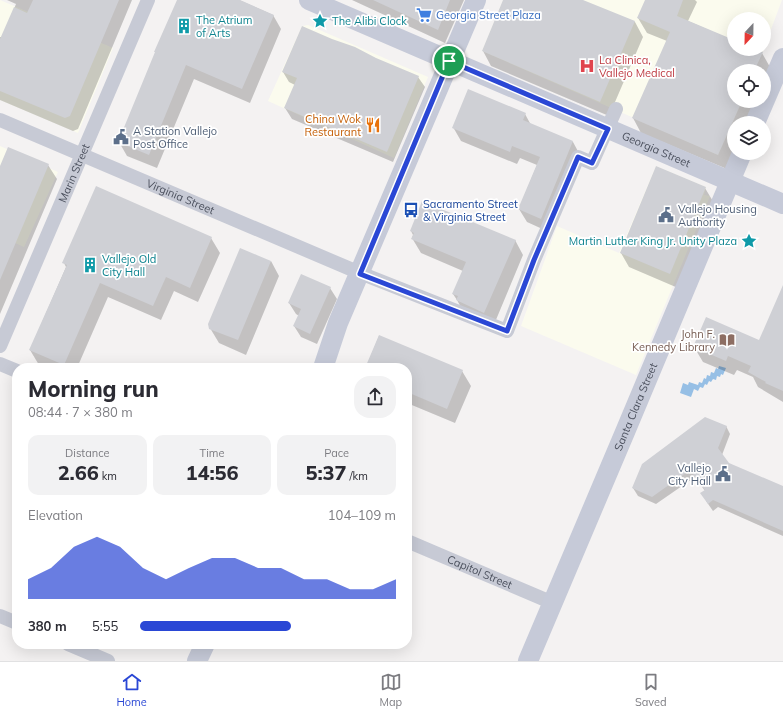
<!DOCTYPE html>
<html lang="en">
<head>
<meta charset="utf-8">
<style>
	:root { --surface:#fff; --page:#f2f2f3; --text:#2b2b33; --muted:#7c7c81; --line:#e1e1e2; --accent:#2a47d5 }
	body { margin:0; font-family:Mulish,sans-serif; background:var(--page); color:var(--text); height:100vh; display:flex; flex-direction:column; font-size:15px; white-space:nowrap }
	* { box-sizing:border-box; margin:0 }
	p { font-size:13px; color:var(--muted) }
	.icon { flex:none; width:22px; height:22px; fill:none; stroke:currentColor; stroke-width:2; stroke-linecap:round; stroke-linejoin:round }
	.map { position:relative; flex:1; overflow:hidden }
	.sheet { position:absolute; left:12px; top:363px; width:400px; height:286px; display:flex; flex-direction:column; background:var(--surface); border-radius:16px; box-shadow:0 4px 16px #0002 }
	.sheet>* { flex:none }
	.needle { width:26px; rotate:202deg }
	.fabs { position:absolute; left:727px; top:12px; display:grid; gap:8px }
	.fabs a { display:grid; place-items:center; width:44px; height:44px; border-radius:50%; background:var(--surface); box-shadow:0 4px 16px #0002; font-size:20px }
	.pin { position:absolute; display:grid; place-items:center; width:34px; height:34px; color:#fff; margin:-17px; border:2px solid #fff; border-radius:50%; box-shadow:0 1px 4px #0007 }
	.round { display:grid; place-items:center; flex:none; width:42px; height:42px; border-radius:16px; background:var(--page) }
	.head { display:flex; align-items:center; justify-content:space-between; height:68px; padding:0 16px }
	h1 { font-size:22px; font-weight:800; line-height:30px }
	.figures { display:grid; grid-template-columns:repeat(3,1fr); gap:6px; height:68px; padding:4px 16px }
	.figures div { display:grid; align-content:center; border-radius:10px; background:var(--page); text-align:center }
	.figures b { font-size:20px; font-weight:800 }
	.figures small { font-size:11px; font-weight:400 }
	.figures p { font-size:11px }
	.chart { height:112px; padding:8px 16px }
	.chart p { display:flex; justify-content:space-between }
	.chart svg { width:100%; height:72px; margin-top:4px; fill:var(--accent); opacity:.7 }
	ul { padding:0 16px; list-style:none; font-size:13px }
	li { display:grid; grid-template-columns:64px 48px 1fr; align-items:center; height:30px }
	li i { height:10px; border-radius:5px; background:var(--accent) }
	.tabs { display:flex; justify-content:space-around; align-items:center; height:56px; border-top:1px solid var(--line); background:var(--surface); font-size:11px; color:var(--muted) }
	.tabs a { display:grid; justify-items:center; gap:2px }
	.tabs .current { color:var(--accent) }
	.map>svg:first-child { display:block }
	.commercial { fill:#fbfbee }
	.water { fill:#96bfe5 }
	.shadow { fill:#0003 }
	.building { fill:#cfd0d5 }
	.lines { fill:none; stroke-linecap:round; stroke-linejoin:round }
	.street { stroke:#c7cad5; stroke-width:14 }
	.secondary { stroke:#c6cad8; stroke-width:20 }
	.route-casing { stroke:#fff; stroke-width:8 }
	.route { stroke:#2a47d5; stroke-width:5 }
	.labels { text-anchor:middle; stroke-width:3.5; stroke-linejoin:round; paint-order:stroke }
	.shop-label { font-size:11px; fill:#366cbe; stroke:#fff; text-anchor:start }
	.culture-label { font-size:11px; fill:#0d838f; stroke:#fff; text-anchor:start }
	.health-label { font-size:11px; fill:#be3a42; stroke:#fff; text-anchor:start }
	.food-label { font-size:11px; fill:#c56008; stroke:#fff; text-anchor:end }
	.service-label { font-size:11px; fill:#4e5e75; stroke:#fff; text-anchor:start }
	.street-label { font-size:11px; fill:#4b505d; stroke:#fff }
	.transit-label { font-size:11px; fill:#164399; stroke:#fff; text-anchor:start }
	.education-label { font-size:11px; fill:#785e54; stroke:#fff; text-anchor:end }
</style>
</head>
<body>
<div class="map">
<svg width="783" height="661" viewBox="0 0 783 661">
	<rect width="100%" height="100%" fill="#f4f2f2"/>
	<path class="commercial" d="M 0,0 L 113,48 L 78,133 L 0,100 Z
		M 503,0 L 782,0 L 764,48 L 764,19 L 734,19 L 734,49 L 764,49 L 754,71 L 734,71 L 734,101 L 742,101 L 718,155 L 482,51 Z
		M 308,25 L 428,77 L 394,158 L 268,101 L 302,26 Z
		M 0,146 L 58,172 L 24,247 L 0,236 Z
		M 656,166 L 706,187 L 704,195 L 710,196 L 636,375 L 521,326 L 557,226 L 619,253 Z"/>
	<path class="water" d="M 719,366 L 726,368 L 723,375 L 721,374 L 720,377 L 717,376 L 716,380 L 713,379 L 711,382 L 709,381 L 707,385 L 705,384 L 703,388 L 700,387 L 698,391 L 694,389 L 691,397 L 680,393 L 683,383 L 688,385 L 689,382 L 698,385 L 699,382 L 702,383 L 704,378 L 706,379 L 707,375 L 710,376 L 711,372 L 714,373 L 716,368 L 718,369 Z"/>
	<path class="shadow" d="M 7,0 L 132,0 L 78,129 L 73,131 L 0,100 L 0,37 L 2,37 L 16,4 Z
		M 178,0 L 239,0 L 273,15 L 281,29 L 250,103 L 194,79 L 157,168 L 127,156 L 119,142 Z
		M 352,0 L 464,0 L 445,43 Z
		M 504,0 L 581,0 L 635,22 L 643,37 L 609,116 L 491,66 L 483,51 Z
		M 646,0 L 695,0 L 697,2 L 688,21 L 734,41 L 734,49 L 753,49 L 762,53 L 770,67 L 764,81 L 764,71 L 734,71 L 734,101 L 756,101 L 746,123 L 734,123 L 734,152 L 727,169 L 641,133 L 633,118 L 667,41 L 647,33 L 638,18 Z
		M 331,40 L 418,77 L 425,87 L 393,162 L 292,119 L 285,108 L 295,85 L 289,82 L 283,72 Z
		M 525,114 L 531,125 L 573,142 L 580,155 L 549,232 L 527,222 L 519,209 L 537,165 L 520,158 L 517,164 L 461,141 L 453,127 Z
		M 48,165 L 57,179 L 0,314 L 0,168 Z
		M 705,188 L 714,203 L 678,288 L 629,267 L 621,253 Z
		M 411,231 L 515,240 L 523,255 L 493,327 L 465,315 L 457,300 L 453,294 L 463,271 L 421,253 L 412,238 L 413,235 Z
		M 211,238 L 220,253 L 198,302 L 174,291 L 161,320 L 108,297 L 77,368 L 46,368 L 39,365 L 30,350 L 66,267 L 64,263 Z
		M 271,261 L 279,276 L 246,355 L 219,343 L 210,328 Z
		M 330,288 L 337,299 L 317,344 L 301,337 L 294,326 L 299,316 L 296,314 L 289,303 Z
		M 783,288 L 783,402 L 758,387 L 753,377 L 737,370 L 734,375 L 703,362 L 694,347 L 759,342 Z
		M 379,336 L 462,371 L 471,386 L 455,423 L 407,403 L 407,368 L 366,368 Z
		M 726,426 L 730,434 L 722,455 L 729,464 L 783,487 L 783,536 L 718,507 L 713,511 L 706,501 L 705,491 L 695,477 L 656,504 L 638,496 L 633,488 Z"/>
	<path class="building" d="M 33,0 L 119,0 L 70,116 L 65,118 L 0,91 L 0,39 L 14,7 L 27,13 Z
		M 177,0 L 240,0 L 274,15 L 242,89 L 186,65 L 149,155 L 118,142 L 155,52 L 154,52 Z
		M 373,0 L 450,0 L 438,30 Z
		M 503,0 L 583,0 L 635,21 L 600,102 L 482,51 Z
		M 645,0 L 683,0 L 677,16 L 734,40 L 734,49 L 756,49 L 763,52 L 754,71 L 734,71 L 734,101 L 742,101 L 718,155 L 632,118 L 670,32 L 637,18 Z
		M 302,26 L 332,39 L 355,47 L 376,58 L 419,76 L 387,152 L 284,108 L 297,78 L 282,72 Z
		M 468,89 L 526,113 L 523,120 L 573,141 L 541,219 L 518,209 L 540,157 L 512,146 L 510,152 L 452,128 Z
		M 8,147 L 49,164 L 0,280 L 0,166 Z
		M 656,166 L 706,187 L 670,274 L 620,253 Z
		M 96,186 L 212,237 L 190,288 L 166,277 L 153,306 L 100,283 L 64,365 L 29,350 L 67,265 L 62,263 Z
		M 422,201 L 516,240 L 484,313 L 456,300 L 458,296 L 452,294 L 466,262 L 411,239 L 414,233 L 410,231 Z
		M 240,248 L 271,261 L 238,340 L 209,329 L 208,324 Z
		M 301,274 L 331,287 L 310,334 L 293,326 L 301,309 L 288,303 Z
		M 783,285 L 783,391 L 765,383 L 766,382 L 748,372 L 751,366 L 728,356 L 726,361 L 693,347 L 706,317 L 759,340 Z
		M 379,335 L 463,370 L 447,409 L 407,392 L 407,368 L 365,368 Z
		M 705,417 L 727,426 L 718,448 L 729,463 L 783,486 L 783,531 L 713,500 L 708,504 L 700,493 L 705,490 L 690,470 L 652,497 L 632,488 L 642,464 Z"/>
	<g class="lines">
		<g class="street">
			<path id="s1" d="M 0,120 L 360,273 L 507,331 L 534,260 L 578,157 L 592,163 L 616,109"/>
			<path id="s2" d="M 0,346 L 148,0"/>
			<path d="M 0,364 L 17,371"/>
			<path id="s3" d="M 407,541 L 553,603"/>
			<path d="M 0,616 L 17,623"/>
			<path d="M 68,644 L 108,661"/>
		</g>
		<g class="secondary">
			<path id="s4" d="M 309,0 L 783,204"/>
			<path d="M 755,123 L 783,58"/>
			<path d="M 323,368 L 338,323 L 476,0"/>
			<path d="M 197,661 L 205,644"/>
			<path id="s5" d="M 528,661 L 625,432 L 742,153"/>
		</g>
	</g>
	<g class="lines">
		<defs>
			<path id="route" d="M 449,61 L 608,129 L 592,163 L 578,157 L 534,260 L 507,331 L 360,274 Z"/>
		</defs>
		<use href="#route" class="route-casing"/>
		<use href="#route" class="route"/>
	</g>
	<defs>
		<symbol id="supermarket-bare" viewBox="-9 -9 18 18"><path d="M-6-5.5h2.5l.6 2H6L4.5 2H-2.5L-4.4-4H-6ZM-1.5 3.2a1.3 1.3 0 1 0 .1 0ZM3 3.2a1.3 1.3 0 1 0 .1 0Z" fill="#3f7fe0" stroke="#fff" stroke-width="2.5" paint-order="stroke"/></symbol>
		<symbol id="sight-bare" viewBox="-9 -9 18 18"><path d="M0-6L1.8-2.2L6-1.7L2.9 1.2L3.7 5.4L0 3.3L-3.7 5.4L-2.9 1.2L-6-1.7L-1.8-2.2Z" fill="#0f9aa8" stroke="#fff" stroke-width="2.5" paint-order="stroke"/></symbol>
		<symbol id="building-bare" viewBox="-9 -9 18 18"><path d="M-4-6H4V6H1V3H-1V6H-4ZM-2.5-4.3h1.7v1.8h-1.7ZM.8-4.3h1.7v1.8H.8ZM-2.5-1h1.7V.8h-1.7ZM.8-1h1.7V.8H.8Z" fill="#0f9aa8" stroke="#fff" stroke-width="2.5" paint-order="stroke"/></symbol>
		<symbol id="hospital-bare" viewBox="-9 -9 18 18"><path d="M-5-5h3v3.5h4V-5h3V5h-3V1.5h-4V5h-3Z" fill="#e0444e" stroke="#fff" stroke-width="2.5" paint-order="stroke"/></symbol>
		<symbol id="restaurant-bare" viewBox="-9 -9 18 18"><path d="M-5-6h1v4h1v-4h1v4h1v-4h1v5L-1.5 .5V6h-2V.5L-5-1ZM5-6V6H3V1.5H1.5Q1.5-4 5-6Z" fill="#e8710a" stroke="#fff" stroke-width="2.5" paint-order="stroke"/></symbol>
		<symbol id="civic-bare" viewBox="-9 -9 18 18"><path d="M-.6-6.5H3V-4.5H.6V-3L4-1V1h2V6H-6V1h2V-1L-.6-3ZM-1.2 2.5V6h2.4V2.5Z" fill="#5c6f8a" stroke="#fff" stroke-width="2.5" paint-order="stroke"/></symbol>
		<symbol id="bus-bare" viewBox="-9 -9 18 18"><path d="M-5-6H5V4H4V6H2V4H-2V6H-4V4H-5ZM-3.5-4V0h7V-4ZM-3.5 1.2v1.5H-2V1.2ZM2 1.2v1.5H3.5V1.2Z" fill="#1a4fb4" stroke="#fff" stroke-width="2.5" paint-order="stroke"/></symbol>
		<symbol id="library-bare" viewBox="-9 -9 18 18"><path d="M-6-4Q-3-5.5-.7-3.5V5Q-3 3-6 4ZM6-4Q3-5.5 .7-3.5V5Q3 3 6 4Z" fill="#8d6e63" stroke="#fff" stroke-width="2.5" paint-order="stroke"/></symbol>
	</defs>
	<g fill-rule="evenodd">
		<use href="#supermarket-bare" x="413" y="4" width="22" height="22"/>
		<use href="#sight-bare" x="309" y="10" width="22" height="22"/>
		<use href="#building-bare" x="173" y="15" width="22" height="22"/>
		<use href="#hospital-bare" x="576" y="55" width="22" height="22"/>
		<use href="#restaurant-bare" x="362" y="114" width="22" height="22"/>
		<use href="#civic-bare" x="110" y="126" width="22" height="22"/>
		<use href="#bus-bare" x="400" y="199" width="22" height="22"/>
		<use href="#civic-bare" x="655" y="204" width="22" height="22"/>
		<use href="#sight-bare" x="738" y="230" width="22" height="22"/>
		<use href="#building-bare" x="79" y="254" width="22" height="22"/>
		<use href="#library-bare" x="716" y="329" width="22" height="22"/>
		<use href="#civic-bare" x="712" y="463" width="22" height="22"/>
	</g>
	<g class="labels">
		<g class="shop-label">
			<text x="436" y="19">Georgia Street Plaza</text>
		</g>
		<g class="culture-label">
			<text x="196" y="24">The Atrium<tspan x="196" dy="13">of Arts</tspan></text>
			<text x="332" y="25">The Alibi Clock</text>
			<text x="737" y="245" text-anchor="end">Martin Luther King Jr. Unity Plaza</text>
			<text x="102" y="263">Vallejo Old<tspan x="102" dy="13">City Hall</tspan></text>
		</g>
		<g class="health-label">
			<text x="599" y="64">La Clinica,<tspan x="599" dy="13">Vallejo Medical</tspan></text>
		</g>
		<g class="food-label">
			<text x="361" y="123">China Wok<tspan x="361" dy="13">Restaurant</tspan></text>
		</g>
		<g class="service-label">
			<text x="133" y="135">A Station Vallejo<tspan x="133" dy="13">Post Office</tspan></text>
			<text x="678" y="213">Vallejo Housing<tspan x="678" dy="13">Authority</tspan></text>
			<text x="711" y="472" text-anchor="end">Vallejo<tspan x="711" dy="13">City Hall</tspan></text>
		</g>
		<g class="street-label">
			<text dy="4" stroke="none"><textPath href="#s4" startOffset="378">Georgia Street</textPath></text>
			<text dy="4" stroke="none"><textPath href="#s2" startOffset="188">Marin Street</textPath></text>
			<text dy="4" stroke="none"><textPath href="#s1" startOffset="196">Virginia Street</textPath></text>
			<text dy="4" stroke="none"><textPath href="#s5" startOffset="276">Santa Clara Street</textPath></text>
			<text dy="4" stroke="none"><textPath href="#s3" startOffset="79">Capitol Street</textPath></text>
		</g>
		<g class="transit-label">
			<text x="423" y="208">Sacramento Street<tspan x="423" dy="13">&amp; Virginia Street</tspan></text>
		</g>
		<g class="education-label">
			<text x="715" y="338">John F.<tspan x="715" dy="13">Kennedy Library</tspan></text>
		</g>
	</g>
</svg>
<div class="fabs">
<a><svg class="needle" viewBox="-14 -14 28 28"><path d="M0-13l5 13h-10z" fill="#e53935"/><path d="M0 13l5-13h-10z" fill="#7c7c81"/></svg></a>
<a><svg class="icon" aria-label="locate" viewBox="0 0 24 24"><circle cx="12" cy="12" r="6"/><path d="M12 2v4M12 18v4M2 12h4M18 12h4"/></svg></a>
<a><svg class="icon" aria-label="layers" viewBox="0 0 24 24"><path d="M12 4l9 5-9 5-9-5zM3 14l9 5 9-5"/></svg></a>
</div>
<div class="pin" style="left:449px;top:61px;background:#1e9e55"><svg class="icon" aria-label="arrive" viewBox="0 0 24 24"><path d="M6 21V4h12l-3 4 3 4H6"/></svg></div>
<section class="sheet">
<div class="head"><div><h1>Morning run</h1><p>08:44 · 7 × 380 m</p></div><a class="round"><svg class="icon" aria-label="share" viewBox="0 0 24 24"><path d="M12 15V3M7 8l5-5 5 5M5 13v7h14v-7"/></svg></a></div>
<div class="figures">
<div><p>Distance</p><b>2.66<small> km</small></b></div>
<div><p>Time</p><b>14:56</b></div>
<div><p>Pace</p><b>5:37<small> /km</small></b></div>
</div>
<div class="chart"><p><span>Elevation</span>104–109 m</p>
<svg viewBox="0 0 160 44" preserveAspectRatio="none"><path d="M0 44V32L10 25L20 12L30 6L40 12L50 25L60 32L70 25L80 19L90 19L100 25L110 25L120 32L130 32L140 38L150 38L160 32V44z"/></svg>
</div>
<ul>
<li><b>380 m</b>5:55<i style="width:59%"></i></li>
</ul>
</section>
</div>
<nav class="tabs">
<a class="current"><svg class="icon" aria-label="home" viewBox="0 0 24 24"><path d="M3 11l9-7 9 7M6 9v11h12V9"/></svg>Home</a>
<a><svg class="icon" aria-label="map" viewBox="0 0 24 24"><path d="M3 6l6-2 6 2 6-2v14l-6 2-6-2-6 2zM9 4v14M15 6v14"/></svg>Map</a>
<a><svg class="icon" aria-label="saved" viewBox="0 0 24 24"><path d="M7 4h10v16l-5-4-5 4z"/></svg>Saved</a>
</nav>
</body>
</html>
